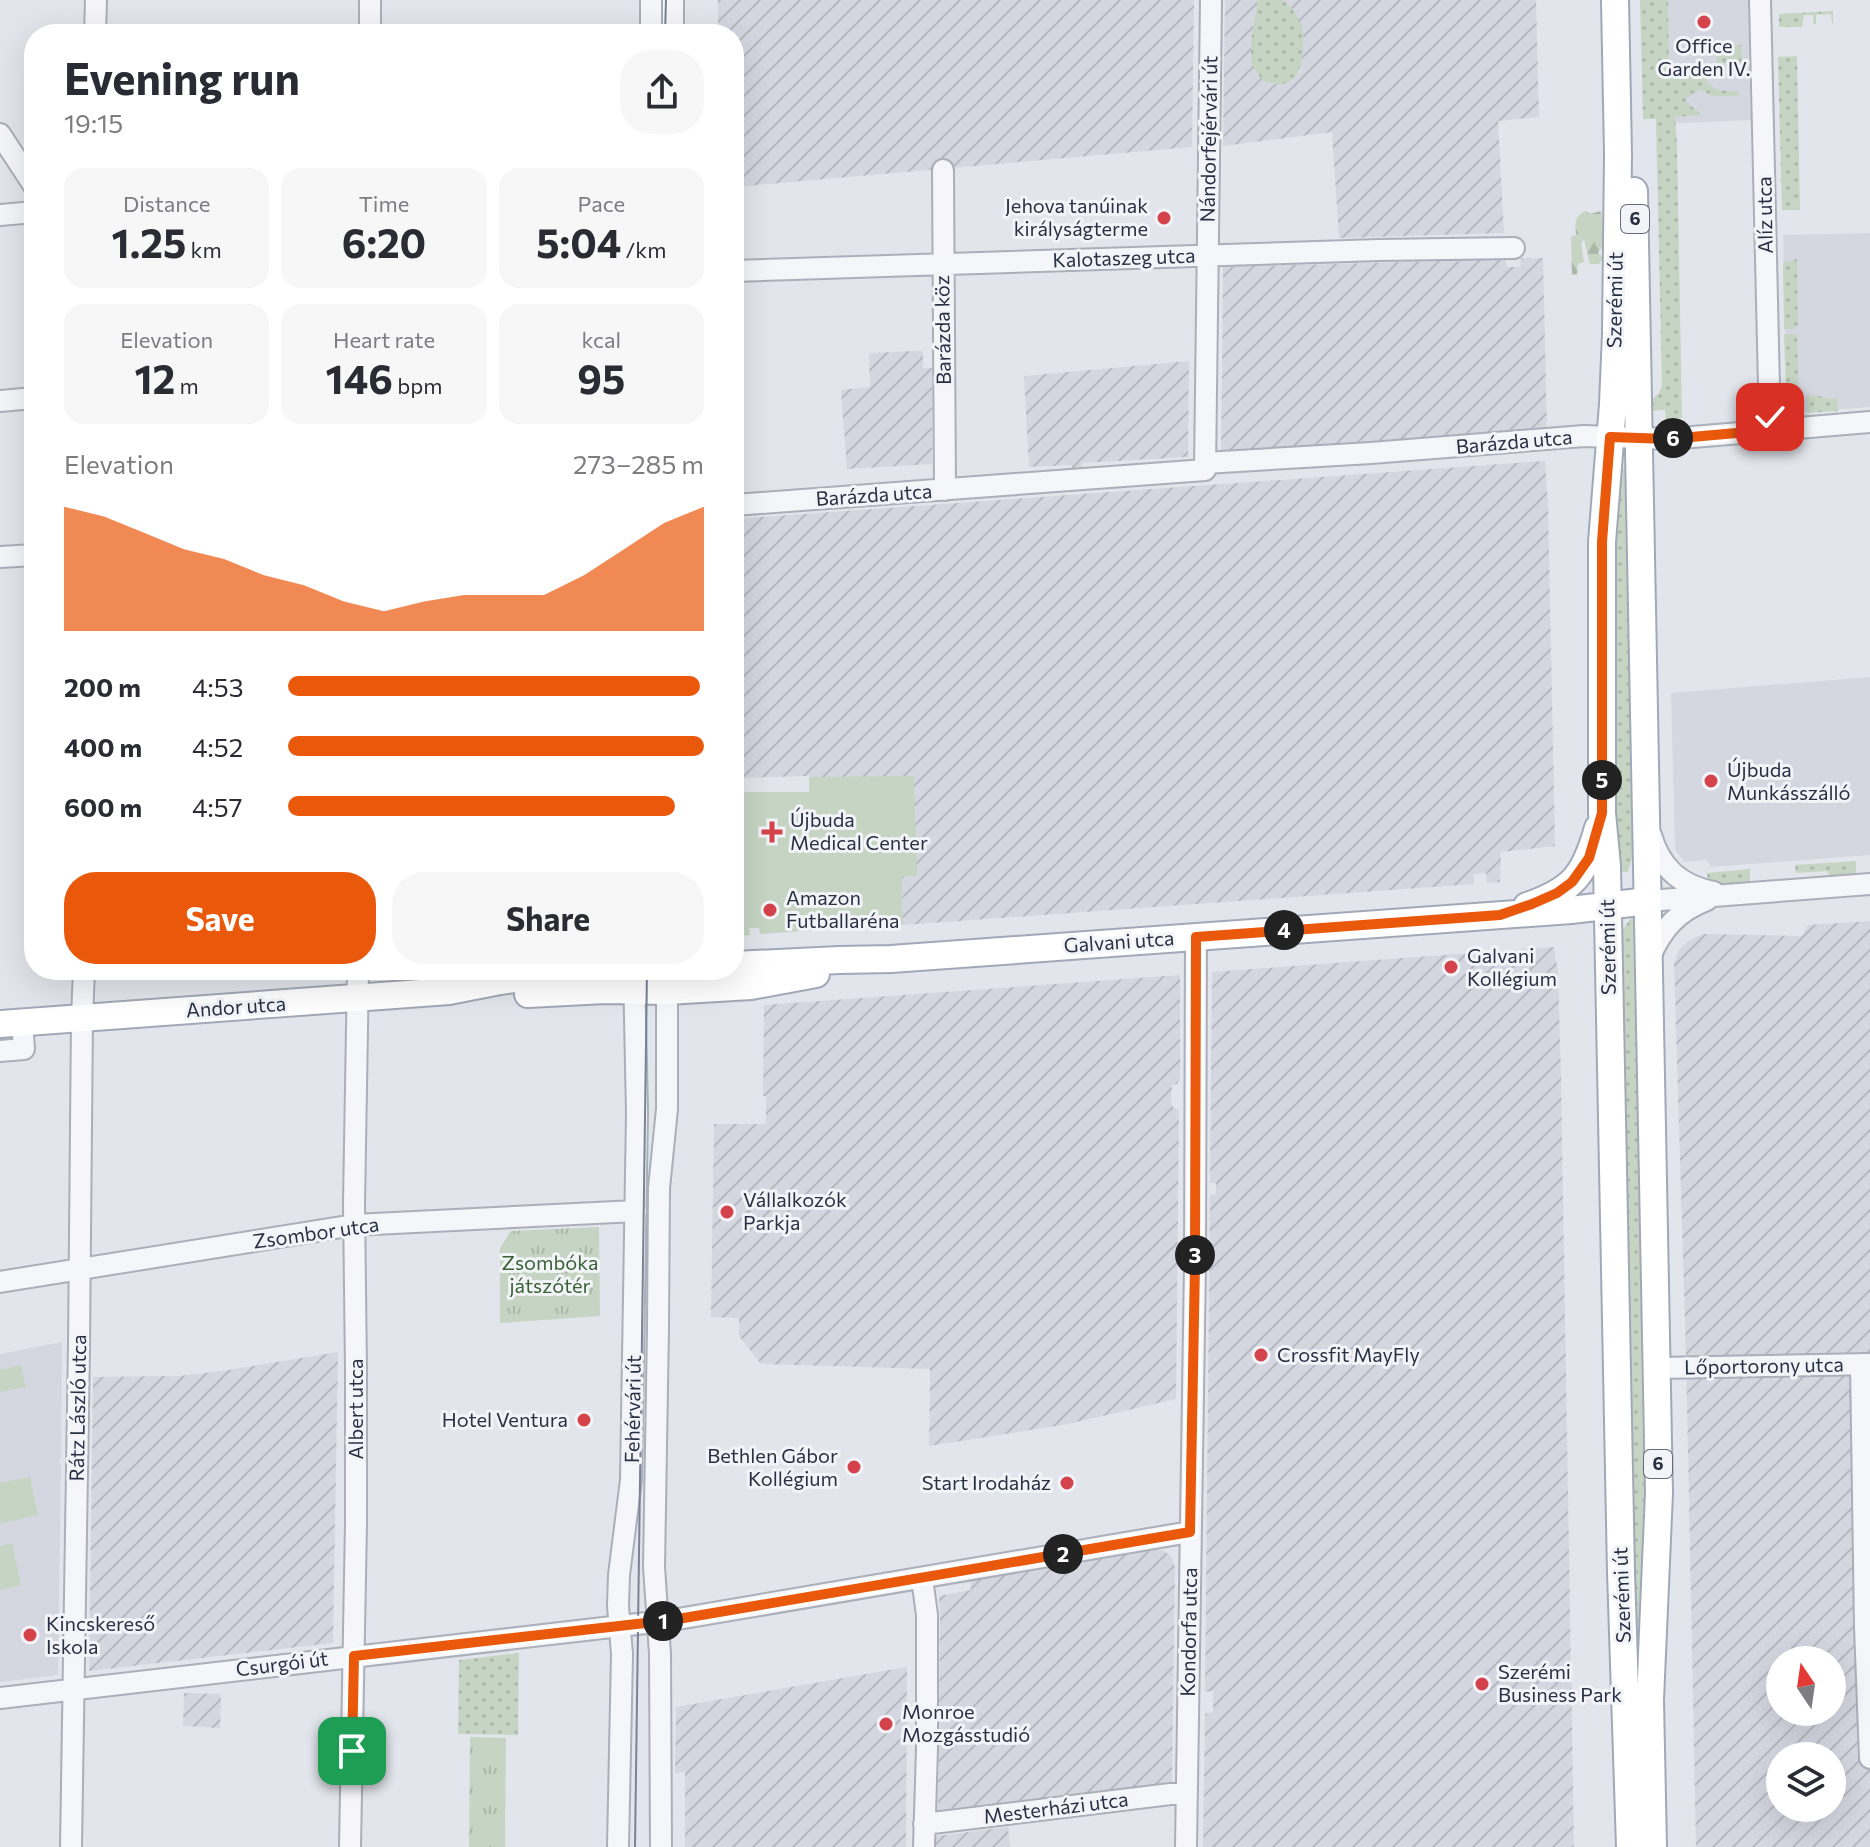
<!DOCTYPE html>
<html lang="en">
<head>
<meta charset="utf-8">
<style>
	:root { --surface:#fff; --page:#f7f7f7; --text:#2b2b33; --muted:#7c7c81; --accent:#ea580c }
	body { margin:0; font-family:Commissioner,sans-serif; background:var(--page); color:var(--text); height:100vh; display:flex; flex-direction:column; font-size:30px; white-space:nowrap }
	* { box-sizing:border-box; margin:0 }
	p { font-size:26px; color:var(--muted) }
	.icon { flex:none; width:44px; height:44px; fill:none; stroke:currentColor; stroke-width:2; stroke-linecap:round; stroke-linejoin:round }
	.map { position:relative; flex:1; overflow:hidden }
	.sheet { position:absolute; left:24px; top:24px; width:720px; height:956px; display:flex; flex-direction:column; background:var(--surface); border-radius:32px; box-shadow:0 8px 32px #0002 }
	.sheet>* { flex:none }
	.needle { width:52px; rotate:347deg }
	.fabs { position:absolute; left:1766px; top:1646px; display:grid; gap:16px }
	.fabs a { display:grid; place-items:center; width:80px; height:80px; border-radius:50%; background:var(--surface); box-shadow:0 8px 32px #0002; font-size:40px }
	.pin { position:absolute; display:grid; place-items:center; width:68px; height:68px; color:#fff; margin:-34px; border-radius:16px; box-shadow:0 4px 12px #0006 }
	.km { position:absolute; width:40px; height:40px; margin:-20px; border-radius:50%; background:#222; color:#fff; font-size:22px; line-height:40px; text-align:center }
	.round { display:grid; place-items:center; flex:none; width:84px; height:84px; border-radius:32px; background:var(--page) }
	.summary { display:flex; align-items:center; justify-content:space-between; height:136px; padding:0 40px }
	h1 { font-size:44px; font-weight:700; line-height:60px }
	.figures { display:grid; grid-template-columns:repeat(3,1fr); gap:12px; height:136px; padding:8px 40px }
	.figures div { display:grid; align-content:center; border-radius:20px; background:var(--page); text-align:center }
	.figures b { font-size:40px; font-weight:700 }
	.figures small { font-size:22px; font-weight:400 }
	.figures p { font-size:22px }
	.chart { height:224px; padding:16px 40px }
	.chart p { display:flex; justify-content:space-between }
	.chart svg { width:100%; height:144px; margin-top:8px; fill:var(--accent); opacity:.7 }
	.button { display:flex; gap:16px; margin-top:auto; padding:16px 40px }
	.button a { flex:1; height:92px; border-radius:32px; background:var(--accent); color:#fff; font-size:32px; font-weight:700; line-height:92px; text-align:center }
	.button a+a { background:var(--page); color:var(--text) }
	ul { padding:0 40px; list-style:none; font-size:26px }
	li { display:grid; grid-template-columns:128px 96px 1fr; align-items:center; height:60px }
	li i { height:20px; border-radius:10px; background:var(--accent) }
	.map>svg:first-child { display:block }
	.built { fill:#d4d7e0 }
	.industrial { fill:url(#industrial-furrows); fill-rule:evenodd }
	.grass { fill:url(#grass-dots) }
	.forest { fill:url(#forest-firs) }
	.park { fill:url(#park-tufts) }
	.garden { fill:#c6d5c3 }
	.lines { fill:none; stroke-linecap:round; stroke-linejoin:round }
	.minor-casing { stroke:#aaafb9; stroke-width:24 }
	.major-casing { stroke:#a1a8b7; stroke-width:30 }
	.minor { stroke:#f5f6f9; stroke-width:20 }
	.major { stroke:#fff; stroke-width:26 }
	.tram { stroke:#7b8295; stroke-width:2 }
	.route-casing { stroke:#fff; stroke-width:16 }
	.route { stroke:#ea580c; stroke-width:10 }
	.poi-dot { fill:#d4434c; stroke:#f2f4f8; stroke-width:3 }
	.labels { text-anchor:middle; stroke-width:6; stroke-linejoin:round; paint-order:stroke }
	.shield { fill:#f2f4f8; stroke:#656b7a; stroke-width:2 }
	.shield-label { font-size:18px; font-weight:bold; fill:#293044 }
	.poi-label { font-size:20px; fill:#293044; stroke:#f2f4f8; text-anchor:start }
	.street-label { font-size:20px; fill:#293044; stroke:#f2f4f8 }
	.park-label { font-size:20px; fill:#3a6036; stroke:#f2f4f8 }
</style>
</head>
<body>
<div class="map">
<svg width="1870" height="1847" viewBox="0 0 1870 1847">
	<defs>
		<pattern id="industrial-furrows" width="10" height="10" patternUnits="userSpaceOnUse" patternTransform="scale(2)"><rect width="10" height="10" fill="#d4d7e0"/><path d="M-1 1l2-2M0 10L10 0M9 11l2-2" fill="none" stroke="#b6b9c1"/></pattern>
		<pattern id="grass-dots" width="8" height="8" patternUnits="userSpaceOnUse" patternTransform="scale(2)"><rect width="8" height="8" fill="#c6d5c3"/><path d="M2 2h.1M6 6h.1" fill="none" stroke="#aab7a9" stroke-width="1.8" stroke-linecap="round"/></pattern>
		<pattern id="forest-firs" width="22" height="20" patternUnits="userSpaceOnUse" patternTransform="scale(2)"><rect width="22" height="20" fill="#c6d5c3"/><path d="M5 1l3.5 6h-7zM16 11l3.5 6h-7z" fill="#aab7a9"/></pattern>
		<pattern id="park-tufts" width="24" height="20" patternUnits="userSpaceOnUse" patternTransform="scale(2)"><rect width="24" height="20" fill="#c6d5c3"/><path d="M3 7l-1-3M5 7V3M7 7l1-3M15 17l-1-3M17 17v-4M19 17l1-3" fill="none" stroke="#aab7a9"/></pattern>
	</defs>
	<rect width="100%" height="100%" fill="#e2e5eb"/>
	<path class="built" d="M 1658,0 L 1748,0 L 1751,120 L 1662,124 Z
		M 1870,233 L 1870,407 L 1787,413 L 1783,235 Z
		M 1870,677 L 1870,855 L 1711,867 L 1707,860 L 1684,862 L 1675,849 L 1675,845 L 1671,693 Z
		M 62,1342 L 61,1459 L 59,1460 L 59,1463 L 61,1464 L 58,1675 L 0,1682 L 0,1354 Z"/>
	<path class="industrial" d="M 718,0 L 1194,0 L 1192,147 L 734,187 L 734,34 L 718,34 Z
		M 1225,0 L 1258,0 L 1251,40 L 1267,82 L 1274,84 L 1285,83 L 1291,80 L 1301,70 L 1296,15 L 1284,0 L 1536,0 L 1539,117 L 1498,121 L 1504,233 L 1339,238 L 1332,132 L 1223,146 Z
		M 1521,258 L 1543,258 L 1547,431 L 1221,454 L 1223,267 L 1505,259 L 1507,267 L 1520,267 Z
		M 915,351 L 923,351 L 923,368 L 932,368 L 932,464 L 847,469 L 841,390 L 870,387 L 869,353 Z
		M 1189,361 L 1188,457 L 1082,463 L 1082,468 L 1072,468 L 1071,465 L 1029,467 L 1024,376 Z
		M 1545,461 L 1548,505 L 1555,846 L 1501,852 L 1500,882 L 1487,883 L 1486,873 L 1474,874 L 1474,884 L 903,925 L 902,877 L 917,876 L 811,777 L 809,776 L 734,778 L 734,519 Z
		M 1870,921 L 1870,1847 L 1696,1847 L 1686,1354 L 1674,963 L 1679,950 L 1688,941 L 1703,934 L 1802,936 L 1808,925 ZM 1780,1660 L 1832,1660 L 1832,1712 L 1780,1712 ZM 1780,1756 L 1832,1756 L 1832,1808 L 1780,1808 Z
		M 1554,947 L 1558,972 L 1561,1079 L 1574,1847 L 1203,1847 L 1205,1714 L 1213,1712 L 1213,1691 L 1205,1692 L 1210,1195 L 1216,1194 L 1216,1183 L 1210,1183 L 1212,972 Z
		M 1180,975 L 1180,1078 L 1177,1084 L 1172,1085 L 1171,1102 L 1173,1107 L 1179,1110 L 1176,1399 L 1068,1424 L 929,1446 L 930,1369 L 761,1364 L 739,1336 L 739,1318 L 711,1317 L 714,1124 L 766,1124 L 766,1096 L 763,1096 L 764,1005 Z
		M 338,1352 L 333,1643 L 89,1671 L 93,1377 L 179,1376 L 222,1371 Z
		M 1155,1549 L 1161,1550 L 1169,1554 L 1172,1558 L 1175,1567 L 1172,1783 L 938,1810 L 940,1618 L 939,1596 L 971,1590 L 970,1581 Z
		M 907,1667 L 906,1847 L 685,1847 L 685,1772 L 675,1773 L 676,1707 Z
		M 184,1693 L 221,1694 L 220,1728 L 183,1726 Z
		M 1008,1827 L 1010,1847 L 936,1847 L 936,1836 Z"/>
	<path class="grass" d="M 1258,0 L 1284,0 C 1291,8 1299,16 1302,26 C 1304,32 1303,38 1303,45 C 1303,73 1294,93 1262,80 L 1253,67 L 1251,57 L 1251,40 Z
		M 1640,0 L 1668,0 L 1669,72 L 1672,73 L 1673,79 L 1679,79 L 1679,73 L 1705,72 C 1707,91 1721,91 1738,91 L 1738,96 L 1712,96 L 1700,89 L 1685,99 L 1694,109 L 1700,112 L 1700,115 L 1675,117 L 1677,144 L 1682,418 L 1666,419 L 1665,410 L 1647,411 L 1647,404 L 1659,393 L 1662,386 L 1656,119 L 1643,119 Z
		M 1833,11 L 1833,23 L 1832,23 L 1831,14 L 1816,15 L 1816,24 L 1814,24 L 1813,15 L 1804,15 L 1802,27 L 1779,27 L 1779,14 Z
		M 1741,45 L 1742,65 L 1740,66 L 1739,63 L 1722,63 L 1721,66 L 1717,66 L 1717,46 Z
		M 1797,56 L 1800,210 L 1782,210 L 1778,57 Z
		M 1797,259 L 1798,324 L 1794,329 L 1784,329 L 1783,263 Z
		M 1784,334 L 1797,334 L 1799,391 L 1786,392 Z
		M 1816,395 L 1829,399 L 1837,398 L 1838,411 L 1807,413 L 1806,396 Z
		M 1615,469 L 1625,469 L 1627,564 L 1629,579 L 1633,854 L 1628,872 L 1614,872 Z
		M 1856,861 L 1856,875 L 1830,877 L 1827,871 L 1796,873 L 1795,865 Z
		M 1750,869 L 1750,882 L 1714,885 L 1708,881 L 1707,873 Z
		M 1640,913 L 1651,1496 L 1644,1649 L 1637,1650 L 1631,1595 L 1621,932 L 1634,914 Z
		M 519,1653 L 518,1735 L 458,1734 L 459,1660 Z"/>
	<path class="forest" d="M 1586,211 L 1590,214 L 1601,211 L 1605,242 L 1598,253 L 1604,258 L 1599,264 L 1590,264 L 1584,239 L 1581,244 L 1584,262 L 1578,264 L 1577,275 L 1572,275 L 1571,237 L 1576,235 C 1575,224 1574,215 1586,211 Z"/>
	<path class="park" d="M 599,1227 L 600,1316 L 500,1323 L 500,1248 L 511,1231 Z
		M 470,1737 L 506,1738 L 505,1847 L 469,1847 Z"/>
	<path class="garden" d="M 809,776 L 811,777 L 914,776 L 917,876 L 902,877 L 903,925 L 760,934 L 759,928 L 749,928 L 750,935 L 734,936 L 734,792 L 809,792 Z
		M 571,1282 C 587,1282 591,1292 591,1306 L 556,1305 C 556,1293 559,1285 571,1282 Z
		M 21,1365 L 26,1387 L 0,1392 L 0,1370 Z
		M 30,1477 L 38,1515 L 0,1524 L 0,1483 Z
		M 12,1543 L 21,1585 L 0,1590 L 0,1546 Z"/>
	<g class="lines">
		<defs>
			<path id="minor" d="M 1760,0 L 1770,430
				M 95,34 L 96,0
				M 370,34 L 370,0
				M 651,34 L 651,0
				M 673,34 L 673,0
				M 0,134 L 34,186
				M 943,170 L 945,490
				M 0,215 L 34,212
				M 734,271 L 1379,250 L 1514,248
				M 0,401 L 34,398
				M 1205,463 L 1371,453 L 1584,436 L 1669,439 L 1870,422
				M 734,505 L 1205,470 L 1211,0
				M 0,557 L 34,555
				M 1651,835 C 1660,867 1680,886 1714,892
				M 1648,901 L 1870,884
				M 1650,957 C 1662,929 1678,911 1707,900
				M 0,1051 L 24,1049 L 22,1022
				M 0,1282 L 354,1225 L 636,1211
				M 1861,1364 L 1865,1627 L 1870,1758
				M 1657,1368 L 1870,1364
				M 922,1578 L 927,1615 L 927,1748 L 924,1847
				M 0,1698 L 672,1620 L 1190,1532
				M 924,1824 L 1187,1792
				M 71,1847 L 79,1344 L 82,1018 L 84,970
				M 350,1847 L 356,1523 L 356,1371 L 354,1204 L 358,970
				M 618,1847 L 622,1654 L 618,1606 L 619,1575 L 631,1480 L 637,1113 L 634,970
				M 661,1847 L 660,1654 L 654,1567 L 658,1328 L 659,1188 L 667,1109 L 667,970
				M 1186,1847 L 1195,1264 L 1196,937"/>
			<path id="major" d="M 1615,0 L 1618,154 L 1616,334 L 1613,404 L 1602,542 L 1602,813 L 1607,866 L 1621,1572 L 1630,1847
				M 1634,191 L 1659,1493 L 1650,1700 L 1653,1847
				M 1527,906 C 1574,890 1585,874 1598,828
				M 734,965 L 839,960 L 891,959 L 1571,910 L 1648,901
				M 528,994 L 605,990 L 667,991 L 751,986 L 816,974
				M 0,1024 L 449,991 L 500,981 L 586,970"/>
		</defs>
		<use href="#minor" class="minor-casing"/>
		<use href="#major" class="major-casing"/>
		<use href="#minor" class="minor"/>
		<use href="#major" class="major"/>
		<path class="tram" d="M 665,34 L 666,0
			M 635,1847 L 647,970"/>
	</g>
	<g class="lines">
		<defs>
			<path id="route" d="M 352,1751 L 354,1656 L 672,1620 L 1190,1532 L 1195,1264 L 1196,937 L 1500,915 L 1532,904 L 1557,893 L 1572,882 L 1589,858 L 1602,813 L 1602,542 L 1610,437 L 1669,439 L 1770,430 L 1770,417"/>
		</defs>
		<use href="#route" class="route-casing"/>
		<use href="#route" class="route"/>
	</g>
	<g class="poi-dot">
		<circle cx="1704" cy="22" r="8"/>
		<circle cx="1164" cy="218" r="8"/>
		<circle cx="1711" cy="781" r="8"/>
		<path d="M768 820h8v8h8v8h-8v8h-8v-8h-8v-8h8z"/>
		<circle cx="770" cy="910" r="8"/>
		<circle cx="1451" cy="967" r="8"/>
		<circle cx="727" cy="1212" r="8"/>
		<circle cx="1261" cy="1355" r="8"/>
		<circle cx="584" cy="1420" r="8"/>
		<circle cx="854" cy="1467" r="8"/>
		<circle cx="1067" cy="1483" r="8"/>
		<circle cx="30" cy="1635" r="8"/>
		<circle cx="1482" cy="1684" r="8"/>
		<circle cx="886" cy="1724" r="8"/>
	</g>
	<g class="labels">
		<g class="shield">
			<rect x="1621" y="205" width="28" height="28" rx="6"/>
			<rect x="1644" y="1450" width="28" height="28" rx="6"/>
		</g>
		<g class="shield-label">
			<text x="1635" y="225">6</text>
			<text x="1658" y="1470">6</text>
		</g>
		<g class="poi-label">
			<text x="1704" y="53" text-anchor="middle">Office<tspan x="1704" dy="23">Garden IV.</tspan></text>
			<text x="1148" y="213" text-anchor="end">Jehova tanúinak<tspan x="1148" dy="23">királyságterme</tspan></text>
			<text x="1727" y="777">Újbuda<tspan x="1727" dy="23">Munkásszálló</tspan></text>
			<text x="790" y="827">Újbuda<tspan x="790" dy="23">Medical Center</tspan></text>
			<text x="786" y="905">Amazon<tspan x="786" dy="23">Futballaréna</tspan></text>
			<text x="1467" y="963">Galvani<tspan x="1467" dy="23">Kollégium</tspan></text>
			<text x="743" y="1207">Vállalkozók<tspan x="743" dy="23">Parkja</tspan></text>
			<text x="1277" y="1362">Crossfit MayFly</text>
			<text x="568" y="1427" text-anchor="end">Hotel Ventura</text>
			<text x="838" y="1463" text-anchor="end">Bethlen Gábor<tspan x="838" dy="23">Kollégium</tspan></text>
			<text x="1051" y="1490" text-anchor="end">Start Irodaház</text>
			<text x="46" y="1631">Kincskereső<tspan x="46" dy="23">Iskola</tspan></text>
			<text x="1498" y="1679">Szerémi<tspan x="1498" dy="23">Business Park</tspan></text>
			<text x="902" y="1719">Monroe<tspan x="902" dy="23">Mozgásstudió</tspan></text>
		</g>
		<g class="street-label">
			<text transform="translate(1209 139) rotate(-89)" y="7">Nándorfejérvári út</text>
			<text transform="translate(1765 215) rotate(-91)" y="7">Alíz utca</text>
			<text transform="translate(1124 258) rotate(-2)" y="7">Kalotaszeg utca</text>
			<text transform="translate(1615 300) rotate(-89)" y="7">Szerémi út</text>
			<text transform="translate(943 330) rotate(-91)" y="7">Barázda köz</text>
			<text transform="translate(1514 442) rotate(-5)" y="7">Barázda utca</text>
			<text transform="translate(874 495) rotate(-4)" y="7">Barázda utca</text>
			<text transform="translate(1119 942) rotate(-4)" y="7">Galvani utca</text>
			<text transform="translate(1608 947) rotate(-91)" y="7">Szerémi út</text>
			<text transform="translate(236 1007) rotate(-4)" y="7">Andor utca</text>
			<text transform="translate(316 1233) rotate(-8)" y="7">Zsombor utca</text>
			<text transform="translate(1764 1366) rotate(-1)" y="7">Lőportorony utca</text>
			<text transform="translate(78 1408) rotate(-89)" y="7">Rátz László utca</text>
			<text transform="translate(356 1409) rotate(-90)" y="7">Albert utca</text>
			<text transform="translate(633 1409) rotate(-89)" y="7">Fehérvári út</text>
			<text transform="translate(1622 1595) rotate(-92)" y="7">Szerémi út</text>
			<text transform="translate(1189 1632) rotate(-89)" y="7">Kondorfa utca</text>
			<text transform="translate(282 1664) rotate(-7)" y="7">Csurgói út</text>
			<text transform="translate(1056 1808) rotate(-7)" y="7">Mesterházi utca</text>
		</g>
		<g class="park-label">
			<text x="550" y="1270">Zsombóka<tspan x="550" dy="23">játszótér</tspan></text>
		</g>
	</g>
</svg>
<div class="fabs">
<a><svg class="needle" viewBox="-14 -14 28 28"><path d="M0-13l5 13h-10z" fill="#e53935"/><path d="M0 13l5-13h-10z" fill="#7c7c81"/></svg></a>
<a><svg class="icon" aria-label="layers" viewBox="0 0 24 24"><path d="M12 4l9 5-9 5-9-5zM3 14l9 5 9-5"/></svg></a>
</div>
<div class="pin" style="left:352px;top:1751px;background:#1e9e55"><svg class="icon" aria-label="arrive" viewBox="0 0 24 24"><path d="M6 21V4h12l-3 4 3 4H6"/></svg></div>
<div class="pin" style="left:1770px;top:417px;background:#d93025"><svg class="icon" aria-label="check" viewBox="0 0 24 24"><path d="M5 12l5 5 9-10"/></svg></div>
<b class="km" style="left:663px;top:1621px">1</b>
<b class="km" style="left:1063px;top:1554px">2</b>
<b class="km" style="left:1195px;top:1255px">3</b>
<b class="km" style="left:1284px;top:930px">4</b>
<b class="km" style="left:1602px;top:780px">5</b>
<b class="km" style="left:1673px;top:438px">6</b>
<section class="sheet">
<div class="summary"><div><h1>Evening run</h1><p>19:15</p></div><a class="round"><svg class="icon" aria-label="share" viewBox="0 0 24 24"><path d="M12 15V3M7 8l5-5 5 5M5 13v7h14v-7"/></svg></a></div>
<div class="figures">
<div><p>Distance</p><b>1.25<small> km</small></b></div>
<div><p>Time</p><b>6:20</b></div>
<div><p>Pace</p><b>5:04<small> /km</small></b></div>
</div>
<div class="figures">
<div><p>Elevation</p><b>12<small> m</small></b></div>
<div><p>Heart rate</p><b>146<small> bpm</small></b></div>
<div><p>kcal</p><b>95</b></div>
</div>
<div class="chart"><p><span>Elevation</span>273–285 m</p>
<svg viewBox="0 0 160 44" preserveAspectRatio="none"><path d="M0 44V6L10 9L20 14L30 19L40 22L50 27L60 30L70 35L80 38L90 35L100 33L110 33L120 33L130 27L140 19L150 11L160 6V44z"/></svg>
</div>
<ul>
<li><b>200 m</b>4:53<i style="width:99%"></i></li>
<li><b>400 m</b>4:52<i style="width:100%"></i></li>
<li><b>600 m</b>4:57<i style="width:93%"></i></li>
</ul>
<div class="button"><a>Save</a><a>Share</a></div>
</section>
</div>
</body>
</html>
